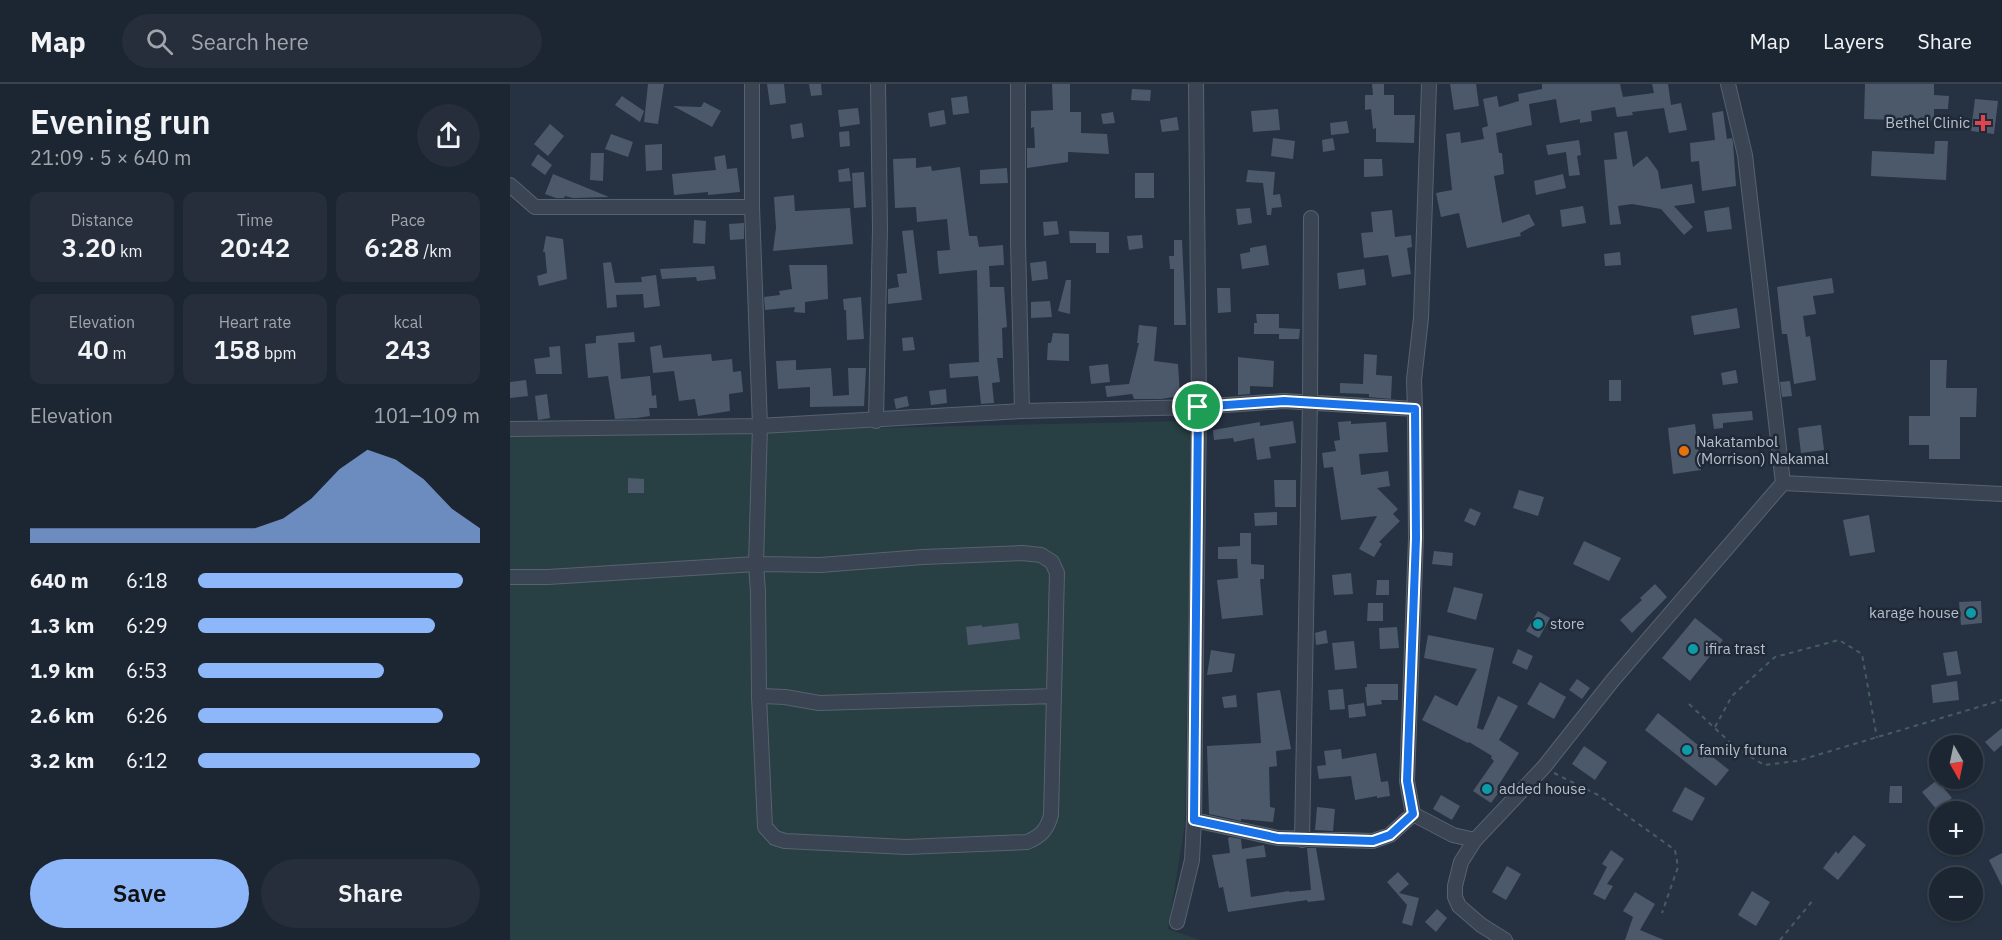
<!DOCTYPE html>
<html lang="en">
<head>
<meta charset="utf-8">
<style>
	:root { --surface:#1c2632; --page:#252e3a; --text:#f1f3f6; --muted:#a0a5ac; --line:#3a434d; --accent:#8eb7fa }
	body { margin:0; font-family:"IBM Plex Sans",sans-serif; background:var(--page); color:var(--text); height:100vh; display:flex; flex-direction:column; font-size:22px; white-space:nowrap }
	* { box-sizing:border-box; margin:0 }
	p { font-size:20px; color:var(--muted) }
	.icon { flex:none; width:33px; height:33px; fill:none; stroke:currentColor; stroke-width:2; stroke-linecap:round; stroke-linejoin:round }
	.map { position:relative; flex:1; overflow:hidden }
	.panel { display:flex; flex-direction:column; background:var(--surface); width:510px }
	.panel>* { flex:none }
	.needle { width:39px; rotate:171deg }
	.controls { position:absolute; left:1419px; top:651px; display:grid; gap:12px }
	.controls a { display:grid; place-items:center; width:54px; height:54px; border-radius:50%; background:var(--surface); box-shadow:0 2px 4px #0004,0 0 0 2px var(--line); font-size:30px }
	.pin { position:absolute; display:grid; place-items:center; width:51px; height:51px; color:#fff; margin:-26px; border:3px solid #fff; border-radius:50%; box-shadow:0 2px 6px #0007 }
	.round { display:grid; place-items:center; flex:none; width:63px; height:63px; border-radius:32px; background:var(--page) }
	.summary { display:flex; align-items:center; justify-content:space-between; height:102px; padding:0 30px }
	h1 { font-size:33px; font-weight:600; line-height:45px }
	.metrics { display:grid; grid-template-columns:repeat(3,1fr); gap:9px; height:102px; padding:6px 30px }
	.metrics div { display:grid; align-content:center; border-radius:12px; background:var(--page); text-align:center }
	.metrics b { font-size:26px; font-weight:600 }
	.metrics small { font-size:16px; font-weight:400 }
	.metrics p { font-size:16px }
	.chart { height:168px; padding:12px 30px }
	.chart p { display:flex; justify-content:space-between }
	.chart svg { width:100%; height:108px; margin-top:6px; fill:var(--accent); opacity:.7 }
	.primary-button { display:flex; gap:12px; margin-top:auto; padding:12px 30px }
	.primary-button a { flex:1; height:69px; border-radius:36px; background:var(--accent); color:#111; font-size:24px; font-weight:600; line-height:69px; text-align:center }
	.primary-button a+a { background:var(--page); color:var(--text) }
	ul { padding:0 30px; list-style:none; font-size:20px }
	li { display:grid; grid-template-columns:96px 72px 1fr; align-items:center; height:45px }
	li i { height:15px; border-radius:8px; background:var(--accent) }
	header { display:flex; align-items:center; gap:36px; box-sizing:border-box; height:84px; padding:0 30px; background:var(--surface); border-bottom:2px solid var(--line) }
	header strong { font-size:28px }
	nav { display:flex; gap:33px; margin-inline-start:auto; font-size:21px }
	.search { width:420px; height:54px; background:var(--page); display:flex; align-items:center; gap:15px; box-sizing:border-box; padding:0 21px; border-radius:33px; color:var(--muted); font-size:22px }
	main { display:flex; flex:1; min-height:0 }
	.map>svg:first-child { display:block }
	.green { fill:#284043 }
	.building { fill:#4c596b }
	.lines { fill:none; stroke-linecap:round; stroke-linejoin:round }
	.minor-casing { stroke:#58626f; stroke-width:16 }
	.path { stroke:#465d60; stroke-width:2; stroke-dasharray:4.5 4.5; stroke-linecap:butt }
	.minor { stroke:#3a4452; stroke-width:14 }
	.route-casing { stroke:#fff; stroke-width:12 }
	.route { stroke:#1a73e8; stroke-width:8 }
	.health-dot { fill:#e0444e; stroke:#1f2937; stroke-width:2 }
	.food-dot { fill:#e8710a; stroke:#1f2937; stroke-width:2 }
	.culture-dot { fill:#0f9aa8; stroke:#1f2937; stroke-width:2 }
	.labels { text-anchor:middle; stroke-width:5; stroke-linejoin:round; paint-order:stroke }
	.poi-label { font-size:15px; fill:#b7bfcc; stroke:#1f2937; text-anchor:start }
</style>
</head>
<body>
<header>
<strong>Map</strong>
<div class="search"><svg class="icon" aria-label="search" viewBox="0 0 24 24"><circle cx="10" cy="10" r="6"/><path d="M15 15l6 6"/></svg>Search here</div>
<nav><a>Map</a><a>Layers</a><a>Share</a></nav>
</header>
<main>
<section class="panel">
<div class="summary"><div><h1>Evening run</h1><p>21:09 · 5 × 640 m</p></div><a class="round"><svg class="icon" aria-label="share" viewBox="0 0 24 24"><path d="M12 15V3M7 8l5-5 5 5M5 13v7h14v-7"/></svg></a></div>
<div class="metrics">
<div><p>Distance</p><b>3.20<small> km</small></b></div>
<div><p>Time</p><b>20:42</b></div>
<div><p>Pace</p><b>6:28<small> /km</small></b></div>
</div>
<div class="metrics">
<div><p>Elevation</p><b>40<small> m</small></b></div>
<div><p>Heart rate</p><b>158<small> bpm</small></b></div>
<div><p>kcal</p><b>243</b></div>
</div>
<div class="chart"><p><span>Elevation</span>101–109 m</p>
<svg viewBox="0 0 160 44" preserveAspectRatio="none"><path d="M0 44V38L10 38L20 38L30 38L40 38L50 38L60 38L70 38L80 38L90 34L100 26L110 14L120 6L130 10L140 18L150 30L160 38V44z"/></svg>
</div>
<ul>
<li><b>640 m</b>6:18<i style="width:94%"></i></li>
<li><b>1.3 km</b>6:29<i style="width:84%"></i></li>
<li><b>1.9 km</b>6:53<i style="width:66%"></i></li>
<li><b>2.6 km</b>6:26<i style="width:87%"></i></li>
<li><b>3.2 km</b>6:12<i style="width:100%"></i></li>
</ul>
<div class="primary-button"><a>Save</a><a>Share</a></div>
</section>
<div class="map">
<svg width="1492" height="856" viewBox="0 0 1492 856">
	<rect width="100%" height="100%" fill="#263242"/>
	<path class="green" d="M 681,337 L 675,740 L 658,845 L 690,856 L 0,856 L 0,352 Z"/>
	<path class="building" d="M 138,0 L 154,0 L 148,40 L 134,38 Z
		M 257,0 L 274,0 L 276,19 L 260,21 Z
		M 299,0 L 311,0 L 312,11 L 301,12 Z
		M 542,0 L 560,0 L 560,28 L 571,28 L 571,49 L 597,50 L 599,70 L 558,68 L 558,78 L 517,84 L 517,64 L 525,64 L 524,43 L 521,44 L 521,27 L 543,26 Z
		M 862,0 L 874,0 L 874,11 L 884,11 L 884,31 L 905,31 L 904,59 L 866,58 L 866,44 L 863,45 L 861,25 L 855,26 L 855,11 L 863,11 Z
		M 940,0 L 966,0 L 969,22 L 944,26 Z
		M 1032,0 L 1110,0 L 1113,13 L 1144,9 L 1142,0 L 1158,0 L 1161,21 L 1171,19 L 1177,46 L 1159,49 L 1154,24 L 1122,28 L 1123,31 L 1107,33 L 1105,23 L 1081,27 L 1082,37 L 1070,39 L 1070,35 L 1050,39 L 1046,15 L 1019,20 L 1022,41 L 986,49 L 989,69 L 992,69 L 994,90 L 984,92 L 992,139 L 1019,130 L 1025,141 L 1010,149 L 1011,152 L 957,164 L 949,129 L 931,133 L 926,109 L 942,106 L 936,50 L 950,48 L 951,59 L 974,55 L 972,44 L 978,42 L 973,15 L 987,12 L 989,23 L 1009,17 L 1008,10 L 1032,5 Z
		M 1355,0 L 1424,0 L 1424,11 L 1439,12 L 1438,25 L 1424,25 L 1424,37 L 1354,35 Z
		M 622,5 L 641,6 L 640,17 L 621,16 Z
		M 112,12 L 134,27 L 130,38 L 105,21 Z
		M 457,12 L 459,29 L 443,31 L 441,14 Z
		M 1465,15 L 1488,17 L 1484,50 L 1461,47 Z
		M 194,18 L 211,27 L 202,43 L 163,22 L 191,23 Z
		M 348,24 L 350,40 L 330,43 L 328,26 Z
		M 768,25 L 770,46 L 743,48 L 741,27 Z
		M 434,26 L 436,40 L 420,43 L 418,29 Z
		M 1213,27 L 1217,55 L 1222,54 L 1223,58 L 1226,102 L 1192,107 L 1189,77 L 1181,78 L 1180,59 L 1205,56 L 1202,29 Z
		M 603,28 L 605,39 L 593,40 L 591,30 Z
		M 667,33 L 669,46 L 652,48 L 650,36 Z
		M 837,37 L 839,49 L 821,51 L 820,39 Z
		M 292,39 L 294,53 L 282,55 L 280,41 Z
		M 40,40 L 54,52 L 38,72 L 24,60 Z
		M 339,47 L 340,62 L 330,63 L 329,48 Z
		M 1117,47 L 1123,83 L 1137,72 L 1148,87 L 1151,105 L 1182,100 L 1185,119 L 1164,122 L 1183,143 L 1174,151 L 1151,125 L 1122,120 L 1108,122 L 1111,140 L 1100,141 L 1094,76 L 1107,75 L 1104,49 Z
		M 101,50 L 123,58 L 118,73 L 95,65 Z
		M 763,54 L 785,57 L 783,75 L 761,72 Z
		M 823,54 L 825,66 L 813,68 L 812,56 Z
		M 1069,56 L 1071,71 L 1067,72 L 1070,91 L 1059,92 L 1056,68 L 1038,71 L 1036,61 Z
		M 1425,57 L 1438,57 L 1436,96 L 1361,92 L 1362,67 L 1424,70 Z
		M 152,60 L 152,86 L 136,87 L 135,61 Z
		M 81,69 L 94,69 L 93,97 L 80,96 Z
		M 28,70 L 42,81 L 35,91 L 21,81 Z
		M 215,71 L 217,85 L 227,84 L 230,108 L 198,111 L 198,108 L 164,111 L 162,90 L 206,86 L 204,73 Z
		M 406,74 L 406,84 L 421,82 L 422,87 L 450,83 L 459,152 L 467,152 L 469,163 L 493,161 L 494,181 L 479,182 L 480,203 L 494,203 L 497,243 L 492,244 L 493,274 L 487,274 L 490,298 L 482,299 L 484,319 L 471,320 L 468,292 L 440,294 L 439,280 L 469,278 L 467,186 L 429,190 L 427,167 L 440,166 L 437,135 L 407,138 L 406,123 L 385,124 L 383,75 Z
		M 854,75 L 872,75 L 873,92 L 854,93 Z
		M 339,84 L 341,97 L 329,98 L 328,86 Z
		M 497,84 L 498,99 L 470,100 L 470,86 Z
		M 738,86 L 765,88 L 763,111 L 770,110 L 772,123 L 762,124 L 761,131 L 757,131 L 753,99 L 736,98 Z
		M 354,88 L 356,123 L 344,124 L 342,89 Z
		M 625,89 L 644,89 L 644,114 L 625,114 Z
		M 43,90 L 99,113 L 63,114 L 55,112 L 54,114 L 46,114 L 35,110 Z
		M 1053,90 L 1056,104 L 1026,111 L 1024,97 Z
		M 284,111 L 285,127 L 340,124 L 343,160 L 263,167 L 266,144 L 264,113 Z
		M 1073,122 L 1076,139 L 1052,143 L 1050,126 Z
		M 1219,123 L 1222,145 L 1197,148 L 1194,127 Z
		M 740,124 L 742,139 L 728,141 L 726,125 Z
		M 882,126 L 885,153 L 901,151 L 902,163 L 897,164 L 901,190 L 882,193 L 878,171 L 854,174 L 851,149 L 863,148 L 861,128 Z
		M 184,136 L 196,137 L 195,160 L 183,159 Z
		M 547,137 L 549,150 L 534,152 L 533,138 Z
		M 234,139 L 234,155 L 220,156 L 219,140 Z
		M 403,146 L 412,216 L 378,220 L 378,205 L 389,203 L 387,190 L 397,189 L 392,147 Z
		M 559,147 L 599,148 L 599,169 L 586,169 L 586,159 L 560,159 Z
		M 632,151 L 633,164 L 619,166 L 617,152 Z
		M 36,152 L 53,155 L 57,195 L 29,202 L 27,192 L 37,189 L 35,168 L 33,168 Z
		M 664,156 L 672,156 L 676,241 L 664,241 L 664,185 L 660,185 L 659,172 L 664,172 Z
		M 756,161 L 759,181 L 732,185 L 730,170 L 740,168 L 740,164 Z
		M 1110,168 L 1111,181 L 1095,182 L 1094,170 Z
		M 536,177 L 538,195 L 522,197 L 520,179 Z
		M 101,178 L 105,199 L 132,198 L 131,193 L 146,191 L 150,222 L 134,224 L 133,210 L 106,211 L 107,223 L 97,224 L 93,179 Z
		M 279,181 L 317,181 L 318,215 L 295,218 L 295,229 L 284,228 L 285,223 L 255,226 L 254,213 L 270,211 L 269,207 L 282,205 Z
		M 204,182 L 206,195 L 187,197 L 186,193 L 152,195 L 150,185 Z
		M 854,185 L 856,201 L 829,205 L 827,189 Z
		M 1322,194 L 1324,209 L 1303,212 L 1306,230 L 1293,232 L 1296,253 L 1300,252 L 1306,296 L 1284,300 L 1277,250 L 1272,250 L 1267,203 Z
		M 556,196 L 561,196 L 560,230 L 548,227 Z
		M 707,204 L 720,204 L 721,228 L 708,229 Z
		M 351,213 L 354,255 L 337,256 L 336,226 L 334,226 L 333,215 Z
		M 540,217 L 542,233 L 521,234 L 521,218 Z
		M 1227,224 L 1230,244 L 1184,251 L 1181,232 Z
		M 746,230 L 769,230 L 769,250 L 744,250 L 744,239 L 747,239 Z
		M 629,241 L 647,243 L 644,277 L 668,280 L 670,312 L 651,315 L 624,315 L 622,310 L 597,313 L 595,302 L 619,300 L 629,259 L 627,259 Z
		M 769,244 L 790,245 L 789,255 L 769,255 Z
		M 124,248 L 125,258 L 108,259 L 111,295 L 140,292 L 142,312 L 146,311 L 147,324 L 139,324 L 140,332 L 127,334 L 105,335 L 98,292 L 78,294 L 75,260 L 86,259 L 86,252 Z
		M 543,249 L 559,250 L 559,277 L 537,276 L 538,259 L 541,259 Z
		M 403,253 L 405,266 L 393,267 L 392,254 Z
		M 151,261 L 153,274 L 201,270 L 202,277 L 222,275 L 223,288 L 231,287 L 233,308 L 219,310 L 220,327 L 188,332 L 185,315 L 169,317 L 164,287 L 143,289 L 140,263 Z
		M 50,262 L 52,290 L 26,290 L 24,275 L 40,273 L 39,263 Z
		M 854,270 L 867,271 L 866,291 L 882,292 L 881,315 L 859,313 L 859,310 L 830,309 L 830,299 L 853,300 Z
		M 728,273 L 764,277 L 763,303 L 740,302 L 740,310 L 728,311 Z
		M 286,276 L 286,286 L 321,284 L 323,312 L 339,311 L 338,284 L 356,284 L 354,322 L 300,323 L 300,303 L 268,305 L 266,277 Z
		M 1420,276 L 1437,276 L 1436,304 L 1467,304 L 1466,333 L 1450,333 L 1450,375 L 1419,375 L 1419,361 L 1399,361 L 1399,332 L 1420,332 Z
		M 598,280 L 600,298 L 581,300 L 579,282 Z
		M 1226,286 L 1228,299 L 1213,301 L 1211,289 Z
		M 16,296 L 18,312 L 0,314 L 0,298 Z
		M 1099,296 L 1111,296 L 1111,317 L 1099,317 Z
		M 1280,297 L 1282,312 L 1272,313 L 1270,298 Z
		M 436,305 L 437,319 L 421,321 L 419,307 Z
		M 37,310 L 40,334 L 28,336 L 25,312 Z
		M 397,312 L 399,322 L 386,325 L 384,315 Z
		M 1242,327 L 1243,336 L 1213,339 L 1213,344 L 1204,345 L 1202,330 Z
		M 783,337 L 786,359 L 759,363 L 761,374 L 747,376 L 744,354 L 724,358 L 723,354 L 704,356 L 703,346 L 750,338 L 750,342 Z
		M 841,337 L 841,340 L 876,338 L 878,368 L 849,370 L 851,391 L 878,387 L 880,402 L 867,404 L 888,425 L 883,430 L 890,437 L 869,458 L 872,460 L 864,473 L 849,465 L 867,432 L 831,436 L 823,383 L 814,384 L 812,369 L 826,367 L 824,357 L 830,356 L 828,338 Z
		M 1185,340 L 1191,386 L 1163,390 L 1158,344 Z
		M 1311,341 L 1314,366 L 1291,369 L 1288,344 Z
		M 118,394 L 134,395 L 134,409 L 118,409 Z
		M 764,396 L 786,396 L 786,423 L 765,423 Z
		M 1009,406 L 1034,413 L 1028,432 L 1003,424 Z
		M 960,424 L 971,429 L 965,442 L 954,437 Z
		M 767,428 L 767,441 L 745,442 L 744,429 Z
		M 1359,431 L 1365,468 L 1340,472 L 1333,436 Z
		M 730,449 L 741,449 L 741,480 L 754,481 L 754,495 L 750,495 L 753,531 L 712,535 L 707,496 L 728,494 L 727,475 L 708,475 L 708,463 L 730,462 Z
		M 1074,457 L 1111,474 L 1099,497 L 1063,480 Z
		M 924,467 L 943,469 L 942,482 L 922,480 Z
		M 841,489 L 843,510 L 824,511 L 822,491 Z
		M 867,496 L 879,496 L 879,511 L 866,511 Z
		M 1145,500 L 1157,513 L 1122,549 L 1110,536 L 1132,516 L 1130,514 Z
		M 944,503 L 973,510 L 966,536 L 937,528 Z
		M 1471,517 L 1472,539 L 1451,541 L 1449,518 Z
		M 858,519 L 873,519 L 873,537 L 857,537 Z
		M 1028,527 L 1040,534 L 1029,554 L 1016,547 Z
		M 1185,534 L 1213,556 L 1180,597 L 1152,574 Z
		M 508,539 L 510,555 L 458,561 L 456,543 L 472,541 L 472,543 Z
		M 887,543 L 889,564 L 870,565 L 869,544 Z
		M 816,546 L 818,559 L 806,561 L 805,549 Z
		M 918,551 L 984,564 L 967,644 L 973,646 L 988,612 L 1008,622 L 989,656 L 1009,669 L 988,702 L 992,704 L 981,719 L 963,707 L 984,677 L 981,674 L 982,672 L 959,658 L 958,659 L 912,636 L 925,611 L 947,622 L 967,585 L 914,574 Z
		M 844,557 L 847,584 L 825,586 L 822,559 Z
		M 1008,565 L 1023,572 L 1017,586 L 1002,579 Z
		M 701,566 L 725,570 L 722,588 L 697,591 Z
		M 1447,567 L 1451,590 L 1437,592 L 1433,569 Z
		M 1067,595 L 1080,604 L 1072,615 L 1059,606 Z
		M 1447,597 L 1449,616 L 1423,619 L 1421,601 Z
		M 1030,598 L 1056,613 L 1044,635 L 1017,620 Z
		M 857,600 L 888,600 L 888,616 L 871,616 L 872,620 L 857,622 L 855,603 L 857,603 Z
		M 833,605 L 835,625 L 820,626 L 818,606 Z
		M 770,606 L 781,665 L 766,667 L 767,682 L 759,683 L 760,723 L 765,724 L 763,738 L 731,735 L 731,737 L 699,730 L 697,662 L 751,659 L 747,609 Z
		M 726,611 L 727,623 L 714,624 L 712,613 Z
		M 854,619 L 856,632 L 839,634 L 838,621 Z
		M 1148,629 L 1219,686 L 1206,702 L 1135,646 Z
		M 1492,644 L 1492,661 L 1484,668 L 1475,658 Z
		M 1074,662 L 1097,678 L 1085,696 L 1062,680 Z
		M 831,665 L 832,675 L 866,669 L 871,698 L 878,697 L 880,712 L 867,714 L 867,712 L 845,716 L 841,692 L 809,695 L 807,682 L 816,681 L 814,667 Z
		M 1427,696 L 1442,714 L 1427,726 L 1412,708 Z
		M 1380,702 L 1392,702 L 1392,719 L 1379,719 Z
		M 1175,703 L 1195,714 L 1182,737 L 1162,727 Z
		M 931,711 L 950,722 L 942,736 L 923,725 Z
		M 807,723 L 825,725 L 823,747 L 805,746 Z
		M 1344,751 L 1356,761 L 1328,796 L 1313,784 L 1326,767 L 1328,770 Z
		M 720,753 L 731,755 L 732,765 L 754,761 L 756,773 L 736,775 L 741,813 L 779,807 L 779,808 L 801,806 L 797,764 L 806,764 L 815,816 L 798,818 L 797,816 L 718,828 L 713,803 L 709,804 L 702,771 L 720,769 L 718,754 Z
		M 1101,766 L 1114,775 L 1097,800 L 1103,802 L 1095,816 L 1083,810 L 1097,783 L 1092,780 Z
		M 1492,769 L 1492,802 L 1479,776 Z
		M 997,782 L 1011,790 L 996,816 L 982,808 Z
		M 888,788 L 899,800 L 889,809 L 909,814 L 902,842 L 892,839 L 897,821 L 877,798 Z
		M 1242,807 L 1260,818 L 1246,842 L 1228,831 Z
		M 1125,808 L 1145,820 L 1130,846 L 1154,856 L 1115,856 L 1123,833 L 1113,827 Z
		M 927,825 L 937,834 L 926,848 L 915,838 Z"/>
	<g class="lines">
		<defs>
			<path id="minor" d="M 508,0 L 508,158 L 512,327
				M 1218,0 L 1235,71 L 1273,399
				M 0,101 L 25,123 L 242,123
				M 905,325 L 906,454 L 897,697 L 903,730 L 943,751 L 965,756
				M 366,337 L 370,144 L 368,0
				M 0,345 L 250,342 L 512,327 L 689,323 L 774,317 L 905,325 L 904,296 L 911,234 L 919,0
				M 0,493 L 38,493 L 246,480 L 310,481 L 413,473 L 512,469 L 531,471 L 542,478 L 547,489 L 541,731 C 537,746 531,752 517,758 L 396,763 L 275,757 L 265,754 L 255,743 L 249,612 L 248,508 L 246,480 L 250,342 L 242,123 L 242,0
				M 249,612 L 275,613 L 309,619 L 544,612
				M 684,736 L 768,754 L 863,757 L 880,751 L 903,730
				M 792,756 L 800,318 L 801,134
				M 667,838 L 682,776 L 684,736 L 689,323 L 686,0
				M 995,856 L 971,841 L 949,822 L 945,813 L 945,802 L 951,778 L 965,756 L 1034,683 L 1103,596 L 1273,399 L 1492,410"/>
		</defs>
		<use href="#minor" class="minor-casing"/>
		<path class="path" d="M 1179,620 L 1225,663 L 1254,681 L 1287,677 L 1492,616
			M 1205,643 L 1222,612 L 1265,573 L 1329,556 L 1352,570 L 1367,654
			M 1044,689 L 1088,711 L 1165,766 L 1168,783 L 1152,829
			M 1270,856 L 1304,815"/>
		<use href="#minor" class="minor"/>
	</g>
	<g class="lines">
		<defs>
			<path id="route" d="M 774,317 L 905,325 L 906,454 L 897,697 L 903,730 L 880,751 L 863,757 L 768,754 L 684,736 L 688,323 Z"/>
		</defs>
		<use href="#route" class="route-casing"/>
		<use href="#route" class="route"/>
	</g>
	<path class="health-dot" d="M1470 30h6v6h6v6h-6v6h-6v-6h-6v-6h6z"/>
	<circle class="food-dot" cx="1174" cy="367" r="6"/>
	<g class="culture-dot">
		<circle cx="1461" cy="529" r="6"/>
		<circle cx="1028" cy="540" r="6"/>
		<circle cx="1183" cy="565" r="6"/>
		<circle cx="1177" cy="666" r="6"/>
		<circle cx="977" cy="705" r="6"/>
	</g>
	<g class="labels">
		<g class="poi-label">
			<text x="1460" y="44" text-anchor="end">Bethel Clinic</text>
			<text x="1186" y="363">Nakatambol<tspan x="1186" dy="17">(Morrison) Nakamal</tspan></text>
			<text x="1449" y="534" text-anchor="end">karage house</text>
			<text x="1040" y="545">store</text>
			<text x="1195" y="570">ifira trast</text>
			<text x="1189" y="671">family futuna</text>
			<text x="989" y="710">added house</text>
		</g>
	</g>
</svg>
<div class="controls">
<a><svg class="needle" viewBox="-14 -14 28 28"><path d="M0-13l5 13h-10z" fill="#e53935"/><path d="M0 13l5-13h-10z" fill="#a0a5ac"/></svg></a>
<a>+</a>
<a>−</a>
</div>
<div class="pin" style="left:688px;top:323px;background:#1e9e55"><svg class="icon" aria-label="arrive" viewBox="0 0 24 24"><path d="M6 21V4h12l-3 4 3 4H6"/></svg></div>
</div>
</main>
</body>
</html>
